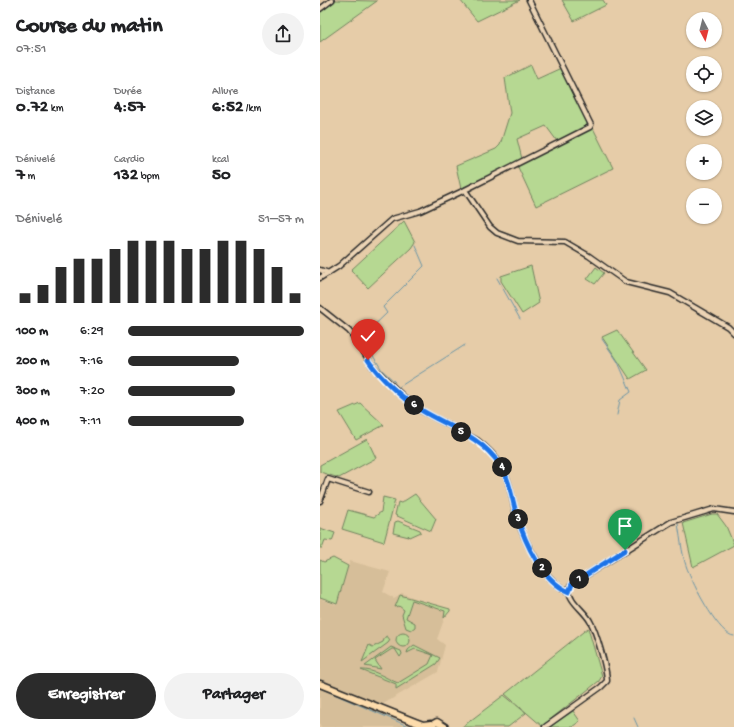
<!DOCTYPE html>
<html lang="fr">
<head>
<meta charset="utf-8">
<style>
	:root { --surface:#fff; --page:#f2f2f2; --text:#202124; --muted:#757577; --accent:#2b2b2b }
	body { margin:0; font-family:"Gochi Hand",sans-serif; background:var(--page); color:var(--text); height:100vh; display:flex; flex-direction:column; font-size:15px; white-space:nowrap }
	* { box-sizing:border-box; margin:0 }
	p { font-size:13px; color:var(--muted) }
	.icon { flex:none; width:22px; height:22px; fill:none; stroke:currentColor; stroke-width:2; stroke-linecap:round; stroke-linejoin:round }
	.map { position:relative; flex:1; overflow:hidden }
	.drawer { display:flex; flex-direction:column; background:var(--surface); width:320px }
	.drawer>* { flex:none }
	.needle { width:26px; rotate:173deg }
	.tools { position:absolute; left:366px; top:12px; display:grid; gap:8px }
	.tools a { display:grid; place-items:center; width:36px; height:36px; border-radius:50%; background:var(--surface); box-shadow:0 1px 3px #0004; font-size:20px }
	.pin { position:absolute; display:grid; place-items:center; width:34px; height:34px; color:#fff; margin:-41px -17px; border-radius:50% 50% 50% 0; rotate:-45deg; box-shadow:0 0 4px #0007 }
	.pin .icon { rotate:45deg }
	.km { position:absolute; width:20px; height:20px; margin:-10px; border-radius:50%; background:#222; color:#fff; font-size:11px; line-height:20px; text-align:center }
	.round { display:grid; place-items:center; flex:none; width:42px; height:42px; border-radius:21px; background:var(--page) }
	.headline { display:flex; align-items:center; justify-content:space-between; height:68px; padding:0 16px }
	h1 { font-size:22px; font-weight:700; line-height:30px }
	.figures { display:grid; grid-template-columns:repeat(3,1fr); gap:6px; height:68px; padding:4px 16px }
	.figures div { display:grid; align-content:center }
	.figures b { font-size:17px; font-weight:700 }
	.figures small { font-size:11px; font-weight:400 }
	.figures p { font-size:11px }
	.chart { height:112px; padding:8px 16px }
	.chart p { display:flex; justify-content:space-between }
	.chart svg { width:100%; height:72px; margin-top:4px; stroke:var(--accent); stroke-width:6 }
	.button { display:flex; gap:8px; margin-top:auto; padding:8px 16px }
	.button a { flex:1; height:46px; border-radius:24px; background:var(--accent); color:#fff; font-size:16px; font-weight:700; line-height:46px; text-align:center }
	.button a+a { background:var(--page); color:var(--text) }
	ul { padding:0 16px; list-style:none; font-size:13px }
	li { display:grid; grid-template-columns:64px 48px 1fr; align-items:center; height:30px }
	li i { height:10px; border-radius:5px; background:var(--accent) }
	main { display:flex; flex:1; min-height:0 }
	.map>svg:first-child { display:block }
	.built { fill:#d6be99 }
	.green { fill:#b6d892; stroke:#70825e }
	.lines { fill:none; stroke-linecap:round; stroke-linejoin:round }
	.stream { stroke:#6b95a6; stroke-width:1 }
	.street-casing { stroke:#2b2b2b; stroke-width:7 }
	.primary-casing { stroke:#2b2b2b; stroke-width:9 }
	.street { stroke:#ecd4b5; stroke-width:4 }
	.primary { stroke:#fddcac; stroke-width:6 }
	.route-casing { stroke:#fff; stroke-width:8 }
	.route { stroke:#1a73e8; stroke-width:5 }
</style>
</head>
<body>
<main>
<section class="drawer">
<div class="headline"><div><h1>Course du matin</h1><p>07:51</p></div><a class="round"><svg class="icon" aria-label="share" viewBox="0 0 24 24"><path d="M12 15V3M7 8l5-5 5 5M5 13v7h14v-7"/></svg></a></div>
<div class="figures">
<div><p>Distance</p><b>0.72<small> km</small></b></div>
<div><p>Durée</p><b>4:57</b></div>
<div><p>Allure</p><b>6:52<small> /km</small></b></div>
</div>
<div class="figures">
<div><p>Dénivelé</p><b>7<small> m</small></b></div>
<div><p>Cardio</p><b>132<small> bpm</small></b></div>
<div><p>kcal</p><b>50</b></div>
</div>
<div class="chart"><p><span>Dénivelé</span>51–57 m</p>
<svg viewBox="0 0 160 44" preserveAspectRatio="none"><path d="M5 44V38M15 44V33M25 44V22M35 44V17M45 44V17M55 44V11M65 44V6M75 44V6M85 44V6M95 44V11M105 44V11M115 44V6M125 44V6M135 44V11M145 44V22M155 44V38"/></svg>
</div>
<ul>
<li><b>100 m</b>6:29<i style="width:100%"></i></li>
<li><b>200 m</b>7:16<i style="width:63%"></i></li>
<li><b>300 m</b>7:20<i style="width:61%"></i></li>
<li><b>400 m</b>7:11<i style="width:66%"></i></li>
</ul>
<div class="button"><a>Enregistrer</a><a>Partager</a></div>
</section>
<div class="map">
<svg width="414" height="727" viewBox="0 0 414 727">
	<rect width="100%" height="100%" fill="#e6cca8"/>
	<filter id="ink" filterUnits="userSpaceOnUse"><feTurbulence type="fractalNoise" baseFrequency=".025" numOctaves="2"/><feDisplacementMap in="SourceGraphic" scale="8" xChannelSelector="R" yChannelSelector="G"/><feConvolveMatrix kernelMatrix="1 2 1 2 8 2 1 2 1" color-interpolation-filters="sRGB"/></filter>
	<g filter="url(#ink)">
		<path class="built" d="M 30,561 L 70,572 L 63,592 L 74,598 L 82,593 L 127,611 L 117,639 L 125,645 L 118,672 L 63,704 L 57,711 L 74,718 L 72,719 L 86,727 L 0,727 L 0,599 L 16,605 Z"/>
		<path class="green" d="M 15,0 L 57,1 L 0,42 L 0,11 Z
			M 140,0 L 200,0 L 157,21 Z
			M 242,0 L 283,0 L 286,5 L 254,21 Z
			M 211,65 L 217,79 L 241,68 L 267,121 L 267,127 L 237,141 L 226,126 L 197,139 L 202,159 L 141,189 L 136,166 L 176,149 L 180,145 L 190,113 L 185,78 Z
			M 273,128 L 293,168 L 216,206 L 197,165 Z
			M 84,221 L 95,242 L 91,248 L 48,288 L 31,270 Z
			M 211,266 L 219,303 L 202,314 L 181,281 L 181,276 Z
			M 276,267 L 284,273 L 275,284 L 267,279 Z
			M 297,330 L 326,370 L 310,379 L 282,337 Z
			M 40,403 L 64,425 L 36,440 L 19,412 Z
			M 47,439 L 56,458 L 19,478 L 0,472 L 0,465 Z
			M 95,494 L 116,519 L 111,531 L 75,515 L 78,502 L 81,503 Z
			M 63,497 L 75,500 L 64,542 L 22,529 L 28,510 L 54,517 L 61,512 Z
			M 392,514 L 397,514 L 406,526 L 414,545 L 373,567 L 363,523 Z
			M 78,521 L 100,530 L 101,532 L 90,537 L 88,535 L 89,537 L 73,533 L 75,522 Z
			M 0,528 L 15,533 L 12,541 L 5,540 L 2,548 L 0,548 Z
			M 13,558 L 28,566 L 17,604 L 0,598 L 0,560 L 4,562 Z
			M 80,595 L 130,609 L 130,611 L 124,618 L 125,611 L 92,600 L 86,618 L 95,623 L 95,627 L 91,630 L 86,628 L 82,615 L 84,610 L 79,606 L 75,607 Z
			M 268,628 L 282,676 L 279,681 L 222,726 L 185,694 Z
			M76 640a7 7 0 1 1 14 0a7 7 0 1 1-14 0Z
			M 67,636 L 70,640 L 68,643 L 42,662 L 49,645 L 53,647 L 63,642 L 65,637 Z
			M 94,645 L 120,658 L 116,664 L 76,689 L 76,684 L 41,670 C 54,669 65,678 78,683 L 109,664 L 113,655 L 95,649 L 87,653 L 88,650 Z
			M 71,647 L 81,651 L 82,654 L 80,657 L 75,649 L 72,649 L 55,660 L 61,669 L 45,666 Z
			M 184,695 L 206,713 L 188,727 L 142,727 Z
			M 253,711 L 260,721 L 252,727 L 230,727 Z"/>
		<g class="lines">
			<path class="stream" d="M 177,278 L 200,319
				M 282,339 L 298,362 L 311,392 L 300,400 L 297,415
				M 75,382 L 62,370 L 43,340 L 43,336 L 67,313 L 63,307 L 104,266 L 95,245
				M 79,387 L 145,345
				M 358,524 C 361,540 362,560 370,575 C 375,588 400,636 414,636
				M 0,680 L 75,711
				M 0,688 L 90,727
				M 314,718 L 318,727"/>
			<defs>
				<path id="street" d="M 0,9 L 12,0
					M 145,190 L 270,127 L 271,125 L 209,0
					M 0,270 L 9,273
					M 0,278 L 19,266 L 72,219 L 100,211 L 145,190 L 170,227 L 177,233 L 198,241 L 245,242 L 269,256 L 306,282 L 350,293 L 408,327 L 414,333
					M 0,308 L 29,331 L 38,342 L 52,366 L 89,402 L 100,410 L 157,440 C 166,447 175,456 181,465 C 190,480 192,499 196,515 C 204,541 224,581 249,592
					M 0,501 L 8,479 L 49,492
					M 225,727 L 281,687 L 287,681 C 287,669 276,631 270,621 C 264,610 248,601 249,588 L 252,584 L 351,522 L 394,509 L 414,512"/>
				<path id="primary" d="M 0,684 L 95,722 L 103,725 L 111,724
					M 110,726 L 117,722 L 125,727"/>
			</defs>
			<use href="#street" class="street-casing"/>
			<use href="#primary" class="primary-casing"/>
			<use href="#street" class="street"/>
			<use href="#primary" class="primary"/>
		</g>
	</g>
	<g class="lines" filter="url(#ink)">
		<defs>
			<path id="route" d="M 48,360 C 59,377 84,400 101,410 C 129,427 161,436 180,465 C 190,479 192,500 197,516 C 205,543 222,580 249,592 L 252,584 L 305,550"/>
		</defs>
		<use href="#route" class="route-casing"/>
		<use href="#route" class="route"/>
	</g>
</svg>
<div class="tools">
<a><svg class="needle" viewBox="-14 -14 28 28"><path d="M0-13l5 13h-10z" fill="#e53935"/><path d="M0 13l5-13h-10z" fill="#757577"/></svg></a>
<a><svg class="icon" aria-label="locate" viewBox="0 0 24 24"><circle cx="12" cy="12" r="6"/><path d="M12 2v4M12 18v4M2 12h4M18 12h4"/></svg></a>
<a><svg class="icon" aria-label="layers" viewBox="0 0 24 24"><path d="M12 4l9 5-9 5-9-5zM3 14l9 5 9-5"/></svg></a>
<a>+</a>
<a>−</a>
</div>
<div class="pin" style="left:305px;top:550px;background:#1e9e55"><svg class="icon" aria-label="arrive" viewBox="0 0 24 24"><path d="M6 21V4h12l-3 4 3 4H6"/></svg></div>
<div class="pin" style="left:48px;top:360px;background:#d93025"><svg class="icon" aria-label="check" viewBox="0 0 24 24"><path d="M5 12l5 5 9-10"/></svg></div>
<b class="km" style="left:259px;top:579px">1</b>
<b class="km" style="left:222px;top:568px">2</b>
<b class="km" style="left:198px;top:519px">3</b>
<b class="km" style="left:182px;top:467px">4</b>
<b class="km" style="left:141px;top:432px">5</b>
<b class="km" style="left:94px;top:405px">6</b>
</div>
</main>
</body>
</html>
